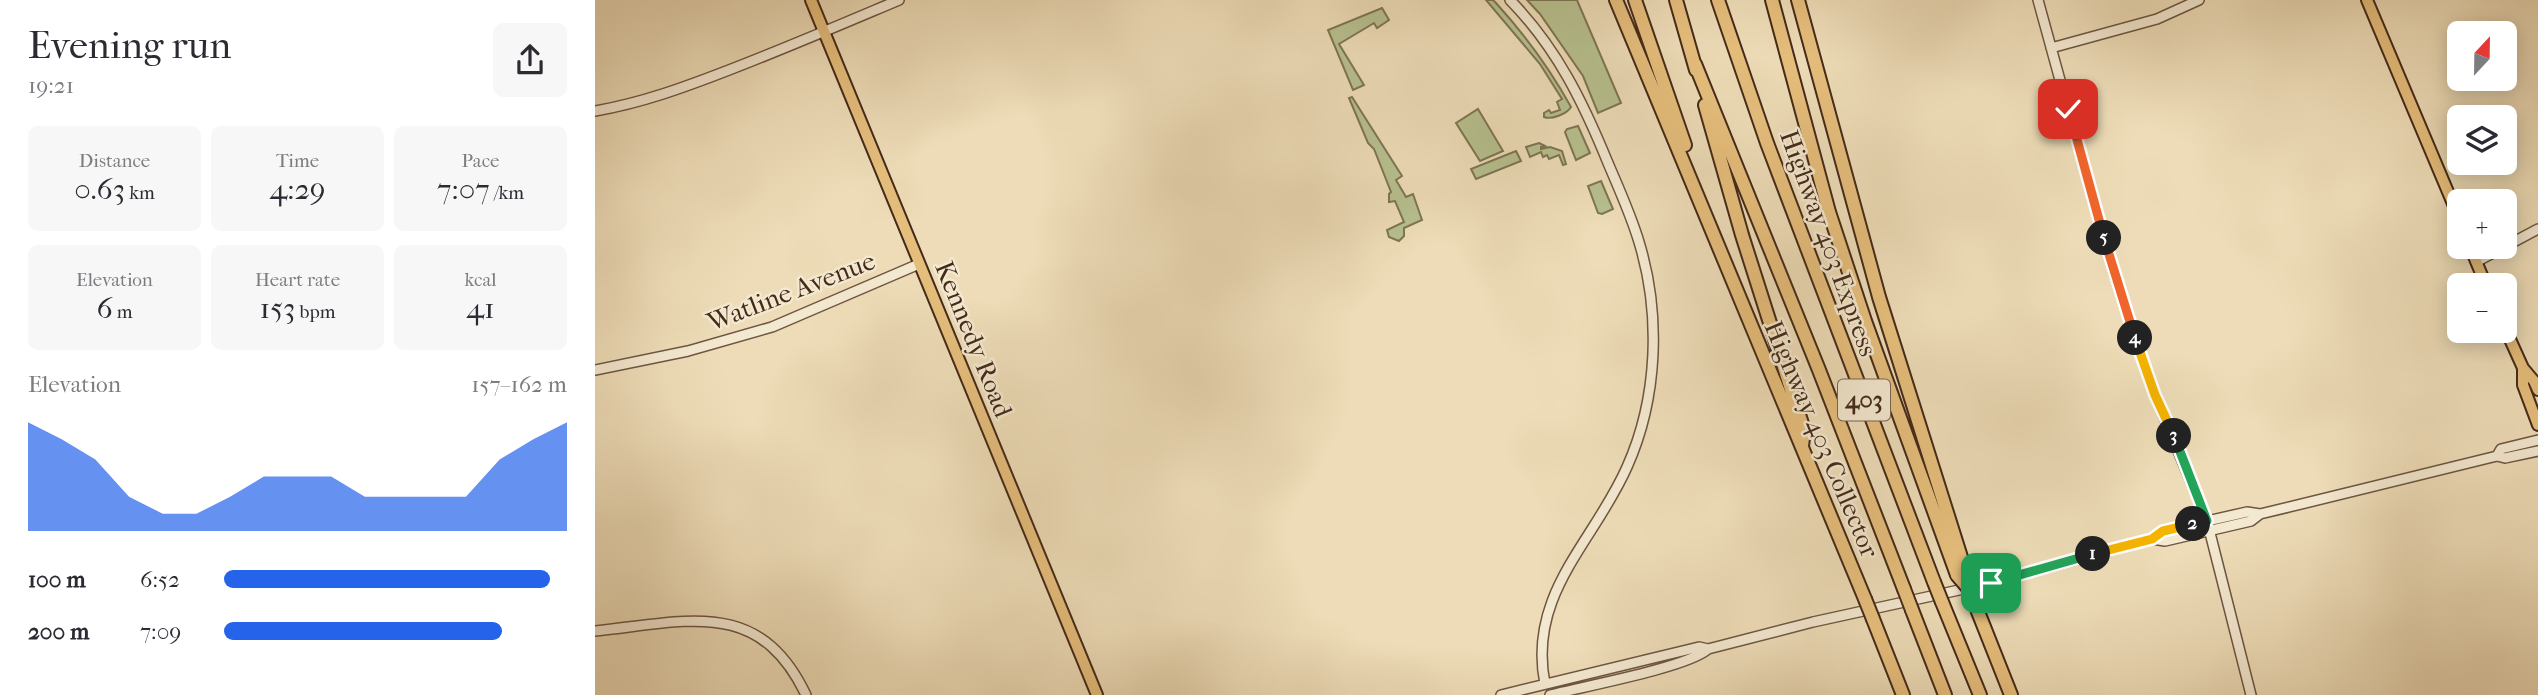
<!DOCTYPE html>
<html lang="en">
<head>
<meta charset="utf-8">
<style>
	:root { --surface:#fff; --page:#f7f7f7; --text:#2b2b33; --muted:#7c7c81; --accent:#2563eb }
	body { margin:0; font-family:"IM FELL French Canon",serif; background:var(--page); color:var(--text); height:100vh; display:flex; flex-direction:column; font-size:26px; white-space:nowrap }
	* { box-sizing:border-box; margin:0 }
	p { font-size:23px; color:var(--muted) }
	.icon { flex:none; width:38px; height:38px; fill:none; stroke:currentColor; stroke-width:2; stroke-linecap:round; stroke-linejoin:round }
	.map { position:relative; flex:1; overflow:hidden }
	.panel { display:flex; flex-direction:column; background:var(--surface); width:595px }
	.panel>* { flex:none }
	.needle { width:46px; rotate:22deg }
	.fabs { position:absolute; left:1852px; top:21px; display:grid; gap:14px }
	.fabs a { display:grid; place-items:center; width:70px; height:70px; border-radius:10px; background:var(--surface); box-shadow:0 4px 18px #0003; font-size:35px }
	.pin { position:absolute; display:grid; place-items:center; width:60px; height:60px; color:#fff; margin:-30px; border-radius:14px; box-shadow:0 4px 10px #0006 }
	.km { position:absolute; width:35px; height:35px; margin:-18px; border-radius:50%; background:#222; color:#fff; font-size:19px; line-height:35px; text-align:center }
	.round { display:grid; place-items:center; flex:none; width:74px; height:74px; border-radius:10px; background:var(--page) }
	.headline { display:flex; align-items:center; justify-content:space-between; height:119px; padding:0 28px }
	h1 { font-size:38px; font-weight:600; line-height:52px }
	.stats { display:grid; grid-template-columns:repeat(3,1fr); gap:10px; height:119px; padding:7px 28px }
	.stats div { display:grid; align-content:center; border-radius:10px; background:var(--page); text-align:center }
	.stats b { font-size:30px; font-weight:600 }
	.stats small { font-size:19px; font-weight:400 }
	.stats p { font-size:19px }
	.chart { height:196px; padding:14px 28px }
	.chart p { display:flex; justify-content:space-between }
	.chart svg { width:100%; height:126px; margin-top:7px; fill:var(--accent); opacity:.7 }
	ul { padding:0 28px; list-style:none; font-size:23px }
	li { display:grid; grid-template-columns:112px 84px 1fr; align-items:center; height:52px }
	li i { height:18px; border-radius:9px; background:var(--accent) }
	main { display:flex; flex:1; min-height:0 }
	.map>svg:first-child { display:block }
	.green { fill:#b7c08f; stroke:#7e7554; stroke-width:2 }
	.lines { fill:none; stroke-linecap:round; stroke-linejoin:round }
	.minor-casing { stroke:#6e5641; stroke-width:12 }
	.major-casing { stroke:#442a1a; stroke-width:14 }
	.highway-casing { stroke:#442a1a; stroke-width:16 }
	.minor { stroke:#f3e8d0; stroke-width:9 }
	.major { stroke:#e6be7c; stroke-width:10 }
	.highway { stroke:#e6be7c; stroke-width:12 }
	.highway-bridge-casing { stroke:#442a1a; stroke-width:16; stroke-linecap:butt }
	.highway-bridge { stroke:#e6be7c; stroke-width:12 }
	.split-1-casing { stroke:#fff; stroke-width:14 }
	.split-2-casing { stroke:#fff; stroke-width:14 }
	.split-3-casing { stroke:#fff; stroke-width:14 }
	.split-4-casing { stroke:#fff; stroke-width:14 }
	.split-5-casing { stroke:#fff; stroke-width:14 }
	.split-6-casing { stroke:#fff; stroke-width:14 }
	.split-7-casing { stroke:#fff; stroke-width:14 }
	.split-1 { stroke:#22a559; stroke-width:9 }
	.split-2 { stroke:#f5b400; stroke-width:9 }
	.split-3 { stroke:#22a559; stroke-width:9 }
	.split-4 { stroke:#f5b400; stroke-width:9 }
	.split-5 { stroke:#f0652b; stroke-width:9 }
	.split-6 { stroke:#f0652b; stroke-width:9 }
	.split-7 { stroke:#22a559; stroke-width:9 }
	.labels { text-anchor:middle; stroke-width:5; stroke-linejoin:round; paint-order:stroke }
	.shield { fill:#f3e8d0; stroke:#786351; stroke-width:2 }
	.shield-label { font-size:24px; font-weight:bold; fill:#442a1a }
	.street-label { font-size:26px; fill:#442a1a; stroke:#f3e8d0 }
</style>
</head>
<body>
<main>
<section class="panel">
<div class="headline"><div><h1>Evening run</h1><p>19:21</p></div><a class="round"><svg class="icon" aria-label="share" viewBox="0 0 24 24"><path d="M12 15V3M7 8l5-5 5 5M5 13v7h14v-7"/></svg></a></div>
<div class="stats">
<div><p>Distance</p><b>0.63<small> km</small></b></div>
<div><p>Time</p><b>4:29</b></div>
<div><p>Pace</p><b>7:07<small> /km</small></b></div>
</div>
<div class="stats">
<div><p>Elevation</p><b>6<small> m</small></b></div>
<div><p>Heart rate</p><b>153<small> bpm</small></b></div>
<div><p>kcal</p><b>41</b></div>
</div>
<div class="chart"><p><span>Elevation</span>157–162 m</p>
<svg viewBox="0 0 160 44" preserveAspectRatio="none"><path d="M0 44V6L10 12L20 19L30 32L40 38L50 38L60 32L70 25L80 25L90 25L100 32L110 32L120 32L130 32L140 19L150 12L160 6V44z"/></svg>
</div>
<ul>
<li><b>100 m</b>6:52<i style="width:95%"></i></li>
<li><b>200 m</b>7:09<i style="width:81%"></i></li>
</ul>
</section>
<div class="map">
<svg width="1943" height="695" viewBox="0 0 1943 695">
	<rect width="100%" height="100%" fill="#eddcb7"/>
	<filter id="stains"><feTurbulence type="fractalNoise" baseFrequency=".00286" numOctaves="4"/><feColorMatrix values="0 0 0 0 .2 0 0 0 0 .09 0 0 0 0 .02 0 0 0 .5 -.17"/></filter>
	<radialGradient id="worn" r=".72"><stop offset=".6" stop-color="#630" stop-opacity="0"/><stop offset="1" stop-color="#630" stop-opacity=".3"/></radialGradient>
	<path class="green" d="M 891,0 L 898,0 L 901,3 C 931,36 955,69 976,107 C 972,114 956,120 949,117 L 949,113 L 954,110 L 956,113 L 965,110 L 962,102 L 967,99 L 945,64 Z
		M 932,0 L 982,0 L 1026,103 L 1003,113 L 988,76 L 945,14 Z
		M 787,8 L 794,20 L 782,28 L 779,23 L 744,44 L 769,85 L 758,90 L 733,30 Z
		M 757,97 L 807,176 L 801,180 L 811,197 L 818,194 L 827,220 L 809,228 L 809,236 L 804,241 L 794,237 L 792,230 L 809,222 L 800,201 L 794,202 L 794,194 L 796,192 L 779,149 L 773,143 L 754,98 Z
		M 883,109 L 908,151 L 885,161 L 861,123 Z
		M 983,126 L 995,153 L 981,160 L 970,132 L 972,129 Z
		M 944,143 L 950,146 L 946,147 L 946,149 L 955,147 L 967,151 L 971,164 L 968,165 L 964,155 L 954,159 L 952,155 L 948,157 L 946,152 L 935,157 L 931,147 Z
		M 921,151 L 926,161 L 881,179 L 876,169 Z
		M 1006,181 L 1018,209 L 1007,214 L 1003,213 L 993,186 Z"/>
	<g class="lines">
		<defs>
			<path id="minor" d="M 915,0 C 962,48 988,102 1013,163 C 1024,189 1036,215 1044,242 C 1066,314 1063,398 1032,467 C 999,542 932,594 950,684
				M 1443,0 L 1510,244 L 1536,327 L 1560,395 L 1612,521 L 1656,695
				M 1456,48 L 1562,19 L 1604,0
				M 0,111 C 47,103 90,87 134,70 C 191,48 247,24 304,0
				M 1881,262 L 1943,229
				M 0,370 L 93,351 L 177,327 L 324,264
				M 1902,456 L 1906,449 L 1943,440
				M 1557,539 L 1570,541 L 1656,521 L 1665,514 L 1694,507 L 1902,456 L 1910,458 L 1943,451
				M 0,631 C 90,622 164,596 211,695
				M 906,695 L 1104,647 L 1113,649
				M 955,695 C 986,687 1094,667 1113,649 L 1218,622 L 1396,583 L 1557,539 L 1568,531 L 1652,512 L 1665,514"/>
			<path id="major" d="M 216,0 L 502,695
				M 1772,0 L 1864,218
				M 1875,247 L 1891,285
				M 1909,326 L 1928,368 L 1939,381 L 1943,390
				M 1928,368 L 1928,385 L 1943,425"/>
			<path id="highway" d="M 1021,0 L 1270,599
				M 1040,0 L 1090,145
				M 1081,0 L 1101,70
				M 1123,0 L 1172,143 L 1339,582
				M 1177,0 L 1234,212 L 1270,321 L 1362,575
				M 1203,0 L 1284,297 L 1371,573
				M 1100,64 L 1224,370 L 1309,589
				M 1110,105 L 1147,235 L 1209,430 L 1207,446
				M 1374,589 L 1416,695
				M 1347,602 L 1385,695
				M 1317,610 L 1350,695
				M 1278,619 L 1308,695"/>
		</defs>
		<use href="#minor" class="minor-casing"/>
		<use href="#major" class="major-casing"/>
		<use href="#highway" class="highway-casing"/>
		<use href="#minor" class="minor"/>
		<use href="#major" class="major"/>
		<use href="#highway" class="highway"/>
		<defs>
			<path id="highway-bridge" d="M 1362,575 L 1374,589
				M 1339,582 L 1347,602
				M 1309,589 L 1317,610
				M 1270,599 L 1278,619"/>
		</defs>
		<use href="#highway-bridge" class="highway-bridge-casing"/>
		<use href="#highway-bridge" class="highway-bridge"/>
	</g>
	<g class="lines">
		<defs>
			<path id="split-1" d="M 1396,583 L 1498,554"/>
			<path id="split-2" d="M 1498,554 L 1557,539 L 1568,531 L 1598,524"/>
			<path id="split-3" d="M 1579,436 L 1612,521 L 1598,524"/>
			<path id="split-4" d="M 1540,338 L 1560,395 L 1579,436"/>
			<path id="split-5" d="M 1509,238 L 1540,338"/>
			<path id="split-6" d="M 1481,136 L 1509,238"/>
			<path id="split-7" d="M 1473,109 L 1481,136"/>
		</defs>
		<use href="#split-1" class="split-1-casing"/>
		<use href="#split-2" class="split-2-casing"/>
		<use href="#split-3" class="split-3-casing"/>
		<use href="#split-4" class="split-4-casing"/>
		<use href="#split-5" class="split-5-casing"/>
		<use href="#split-6" class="split-6-casing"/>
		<use href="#split-7" class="split-7-casing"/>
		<use href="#split-1" class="split-1"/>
		<use href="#split-2" class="split-2"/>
		<use href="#split-3" class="split-3"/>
		<use href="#split-4" class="split-4"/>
		<use href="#split-5" class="split-5"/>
		<use href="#split-6" class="split-6"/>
		<use href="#split-7" class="split-7"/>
	</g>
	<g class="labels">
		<rect class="shield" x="1243" y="379.5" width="52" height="41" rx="5"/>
		<g class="shield-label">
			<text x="1269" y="408">403</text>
		</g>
		<g class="street-label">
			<text transform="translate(1234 243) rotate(70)" y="9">Highway 403 Express</text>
			<text transform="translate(196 291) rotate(-21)" y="9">Watline Avenue</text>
			<text transform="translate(379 339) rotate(68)" y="9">Kennedy Road</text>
			<text transform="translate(1227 439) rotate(67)" y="9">Highway 403 Collector</text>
		</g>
	</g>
	<rect width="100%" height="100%" filter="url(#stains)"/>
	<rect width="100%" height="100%" fill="url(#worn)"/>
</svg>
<div class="fabs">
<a><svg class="needle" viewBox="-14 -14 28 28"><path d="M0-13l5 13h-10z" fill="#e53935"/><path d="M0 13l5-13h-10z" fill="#7c7c81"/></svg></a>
<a><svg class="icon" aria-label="layers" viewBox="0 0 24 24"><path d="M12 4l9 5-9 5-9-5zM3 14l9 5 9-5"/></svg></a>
<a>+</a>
<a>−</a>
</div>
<div class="pin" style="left:1396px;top:583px;background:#1e9e55"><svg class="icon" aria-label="arrive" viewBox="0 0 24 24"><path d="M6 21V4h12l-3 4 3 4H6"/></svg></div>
<div class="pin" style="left:1473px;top:109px;background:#d93025"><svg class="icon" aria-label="check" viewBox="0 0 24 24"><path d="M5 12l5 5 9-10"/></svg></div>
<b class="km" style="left:1498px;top:554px">1</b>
<b class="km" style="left:1598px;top:524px">2</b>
<b class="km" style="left:1579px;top:436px">3</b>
<b class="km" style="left:1540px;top:338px">4</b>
<b class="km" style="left:1509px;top:238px">5</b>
</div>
</main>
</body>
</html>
